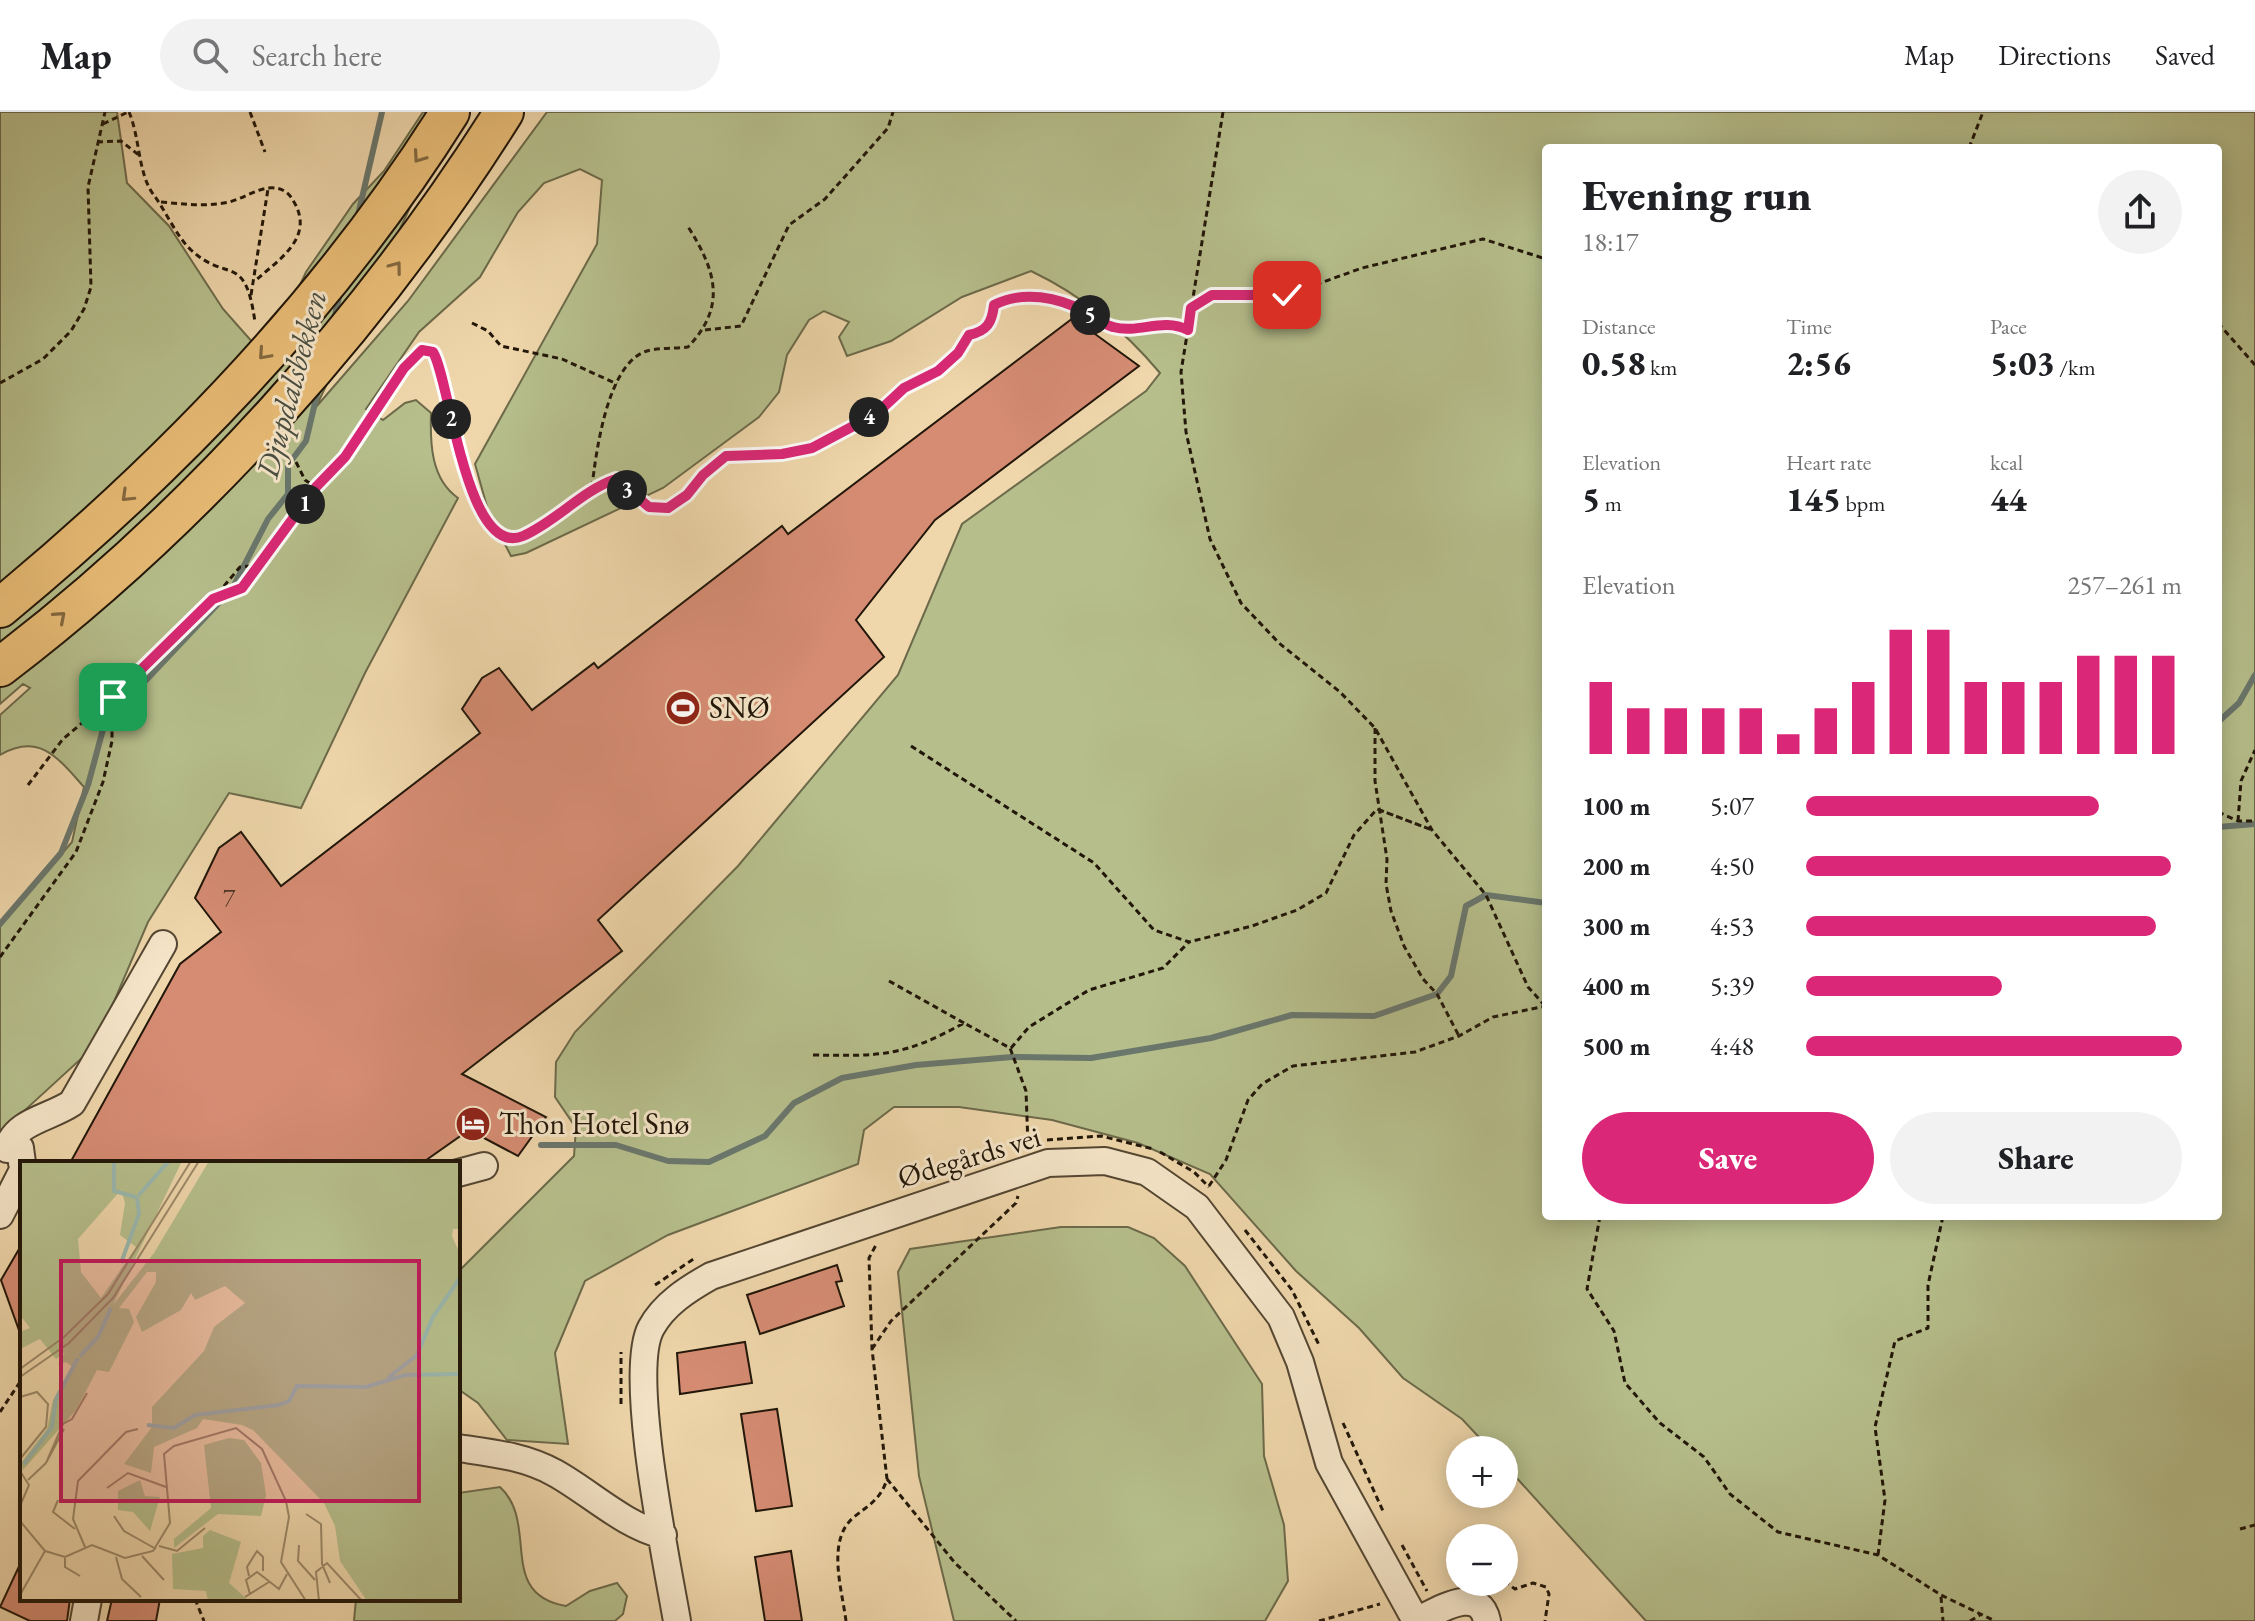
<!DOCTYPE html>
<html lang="en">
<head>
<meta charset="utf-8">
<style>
	:root { --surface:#fff; --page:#f2f2f2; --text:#202124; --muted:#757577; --line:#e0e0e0; --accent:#db2777 }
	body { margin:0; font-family:"EB Garamond",serif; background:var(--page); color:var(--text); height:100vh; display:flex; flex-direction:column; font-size:30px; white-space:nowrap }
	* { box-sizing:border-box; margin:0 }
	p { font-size:26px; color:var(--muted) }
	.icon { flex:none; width:44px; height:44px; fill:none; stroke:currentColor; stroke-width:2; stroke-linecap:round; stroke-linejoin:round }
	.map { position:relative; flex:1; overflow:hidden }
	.side { position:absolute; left:1542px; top:32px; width:680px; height:1076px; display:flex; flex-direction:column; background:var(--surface); border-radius:8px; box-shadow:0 4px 20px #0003 }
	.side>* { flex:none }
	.buttons { position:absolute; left:1446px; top:1324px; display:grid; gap:16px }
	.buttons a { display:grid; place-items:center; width:72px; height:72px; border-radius:50%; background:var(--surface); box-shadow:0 4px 20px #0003; font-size:40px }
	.pin { position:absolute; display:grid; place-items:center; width:68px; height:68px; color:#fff; margin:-34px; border-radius:16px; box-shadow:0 4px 12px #0006 }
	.km { position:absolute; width:40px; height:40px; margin:-20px; border-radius:50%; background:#222; color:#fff; font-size:22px; line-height:40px; text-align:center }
	.round { display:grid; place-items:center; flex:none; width:84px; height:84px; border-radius:42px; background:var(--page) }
	.overview { display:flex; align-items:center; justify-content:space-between; height:136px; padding:0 40px }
	h1 { font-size:44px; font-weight:800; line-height:60px }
	.figures { display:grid; grid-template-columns:repeat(3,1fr); gap:12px; height:136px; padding:8px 40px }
	.figures div { display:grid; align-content:center }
	.figures b { font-size:34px; font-weight:800 }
	.figures small { font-size:22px; font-weight:400 }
	.figures p { font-size:22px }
	.chart { height:224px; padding:16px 40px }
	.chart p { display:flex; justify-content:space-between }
	.chart svg { width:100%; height:144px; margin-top:8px; stroke:var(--accent); stroke-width:6 }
	.primary-button { display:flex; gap:16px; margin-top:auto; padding:16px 40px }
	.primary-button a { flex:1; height:92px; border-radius:48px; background:var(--accent); color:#fff; font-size:32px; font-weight:800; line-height:92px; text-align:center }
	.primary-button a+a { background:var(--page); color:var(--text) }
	ul { padding:0 40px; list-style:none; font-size:26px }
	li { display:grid; grid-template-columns:128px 96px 1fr; align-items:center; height:60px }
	li i { height:20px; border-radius:10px; background:var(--accent) }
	header { display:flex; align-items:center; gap:48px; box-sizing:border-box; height:112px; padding:0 40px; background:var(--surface); border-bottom:2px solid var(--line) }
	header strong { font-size:38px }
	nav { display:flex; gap:44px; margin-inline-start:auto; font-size:28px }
	.search { width:560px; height:72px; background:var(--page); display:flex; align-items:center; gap:20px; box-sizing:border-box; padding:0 28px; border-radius:44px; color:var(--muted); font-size:30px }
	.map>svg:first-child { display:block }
	.green { fill:#b6bf8c; stroke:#6c6a4a; stroke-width:2; fill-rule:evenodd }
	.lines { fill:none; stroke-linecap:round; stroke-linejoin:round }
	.stream { stroke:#6a776d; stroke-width:6 }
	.building { fill:#d58c73; stroke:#211609; stroke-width:2 }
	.minor-casing { stroke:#544632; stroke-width:30 }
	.highway-casing { stroke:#211609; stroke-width:42 }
	.path { stroke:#211609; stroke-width:3; stroke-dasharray:6 4; stroke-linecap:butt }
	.minor { stroke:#f5e5c8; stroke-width:26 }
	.highway { stroke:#e8bc76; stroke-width:38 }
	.oneway { stroke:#846940 }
	.route-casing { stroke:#fff; stroke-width:16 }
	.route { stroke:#db2777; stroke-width:10 }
	.labels { text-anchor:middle; stroke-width:6; stroke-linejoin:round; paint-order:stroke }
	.number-label { font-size:26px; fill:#4e3424 }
	.poi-label { font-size:30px; fill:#211609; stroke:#f5e5c8; text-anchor:start }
	.street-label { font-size:30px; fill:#211609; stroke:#f5e5c8 }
	.water-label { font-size:32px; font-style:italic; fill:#4b4f43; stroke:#f5e5c8 }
	.inset-river { fill:none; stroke:#9ab8af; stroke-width:4 }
	.inset-road { fill:none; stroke:#9d8a6a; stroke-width:2 }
	.view { fill:#c2185b; fill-opacity:0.15; stroke:#c2185b; stroke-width:4 }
	.inset-edge { fill:none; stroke:#211609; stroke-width:4 }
</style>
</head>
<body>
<header>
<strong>Map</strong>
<div class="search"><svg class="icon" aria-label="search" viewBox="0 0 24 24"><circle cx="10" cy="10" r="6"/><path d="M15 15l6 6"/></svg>Search here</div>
<nav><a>Map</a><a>Directions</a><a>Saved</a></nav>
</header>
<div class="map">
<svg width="2255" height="1509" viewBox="0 0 2255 1509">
	<rect width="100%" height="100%" fill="#efd7ab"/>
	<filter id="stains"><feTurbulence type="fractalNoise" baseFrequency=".0025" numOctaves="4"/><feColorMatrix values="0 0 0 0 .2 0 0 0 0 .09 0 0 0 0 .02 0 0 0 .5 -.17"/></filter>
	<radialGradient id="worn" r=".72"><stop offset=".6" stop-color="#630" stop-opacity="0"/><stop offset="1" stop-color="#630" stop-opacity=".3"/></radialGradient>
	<path class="green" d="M 0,0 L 117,0 L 127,71 L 169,114 L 223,197 L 254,232 L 291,192 L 306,160 L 353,92 L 384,59 L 423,0 L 455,0 L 316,295 L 408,189 L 547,0 L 2255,0 L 2255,1509 L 1646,1509 L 1504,1352 L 1504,1338 L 1491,1338 L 1462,1307 L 1403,1266 L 1359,1216 L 1296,1159 L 1210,1062 L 1138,1031 L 1052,1008 L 959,995 L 894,995 L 864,1018 L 858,1052 L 668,1123 L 585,1169 L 555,1241 L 568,1332 L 507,1328 L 478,1291 L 458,1277 L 458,1160 L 574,1044 L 576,1016 L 555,985 L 556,950 L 575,920 L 738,754 L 898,563 L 962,412 L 1146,279 L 1160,261 C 1123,217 1083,184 1031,159 L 962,185 L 891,229 L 847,244 L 839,225 L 849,210 L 824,199 L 809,208 L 787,243 L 779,280 L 759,305 L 663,376 L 526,441 L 511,444 L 489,402 L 475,352 L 597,132 L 602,68 L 580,57 L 544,71 L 518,100 L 480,165 L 419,220 L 366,297 L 383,308 L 405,291 L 416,288 L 431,301 C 430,332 431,367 458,386 L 365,561 L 301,696 L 229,681 L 148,810 L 95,934 L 0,1021 L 0,813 L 72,730 L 84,675 C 58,646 39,620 0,643 L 0,603 L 30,576 L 23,572 L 0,592 ZM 1546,36 L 2218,36 L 2218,1104 L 1546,1104 Z
		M 1061,1115 L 1128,1115 L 1154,1126 L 1185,1154 L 1262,1272 L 1264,1344 L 1284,1413 L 1288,1469 L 1265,1509 L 954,1509 L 919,1364 L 898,1160 L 910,1137 Z
		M 500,1375 C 540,1412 496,1482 566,1494 L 590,1479 L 617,1471 L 627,1484 L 623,1502 L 615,1509 L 354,1509 L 356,1487 L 458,1487 L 458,1381 Z"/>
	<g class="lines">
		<path class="stream" d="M 358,103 L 382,0
			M 334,208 L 340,180
			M 118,598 L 232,477 L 268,407 L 288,382 L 288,353 L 306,329 L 319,274
			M 2218,610 L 2239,591 L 2255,563
			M 2218,715 L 2255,712
			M 0,812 L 61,741 L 88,673 L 105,610
			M 541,1033 L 616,1033 L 668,1049 L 709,1050 L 765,1024 L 794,991 L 842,966 L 916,953 L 1012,945 L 1091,946 L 1211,926 L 1292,903 L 1374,904 L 1437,882 L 1451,864 L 1466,794 L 1486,783 L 1546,791"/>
	</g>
	<path class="building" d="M 1073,206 L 1139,254 L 935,408 L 856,508 L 884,545 L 598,808 L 622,839 L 462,962 L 546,1005 L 518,1044 L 469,1018 L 422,1051 L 70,1051 L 180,852 L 221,820 L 195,786 L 219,736 L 241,720 L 281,774 L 480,621 L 462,597 L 482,566 L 499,556 L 532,598 L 594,551 L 598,556 L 782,414 L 788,422 Z
		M 22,1132 L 22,1221 L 20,1221 L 1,1168 Z
		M 837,1153 L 842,1169 L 836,1170 L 844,1194 L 760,1222 L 747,1183 Z
		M 745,1230 L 752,1271 L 680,1282 L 677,1241 Z
		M 777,1297 L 792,1394 L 756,1399 L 741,1302 Z
		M 791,1439 L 802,1509 L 765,1509 L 755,1445 Z
		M 22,1448 L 22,1487 L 70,1487 L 67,1509 L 30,1509 L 0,1495 Z
		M 112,1487 L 160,1487 L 156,1509 L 107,1509 Z"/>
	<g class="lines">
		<defs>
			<path id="minor" d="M 22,1051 L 20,1036 L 7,1037 C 17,1008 48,1007 72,991 L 163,832
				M 458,1061 L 484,1054
				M 0,1103 L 22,1060
				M 458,1336 C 492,1341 524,1344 555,1361 C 591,1381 623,1413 663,1423
				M 84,1509 L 88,1487
				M 677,1509 C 667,1451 627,1261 651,1216 C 664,1192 688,1177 711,1164 L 1048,1051 L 1105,1049 L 1147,1060 L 1197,1095 L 1281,1205 L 1300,1250 L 1329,1351 L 1416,1509
				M 1416,1509 C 1438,1499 1479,1471 1487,1509"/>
			<path id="highway" d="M 0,496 C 171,355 332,188 450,0
				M 0,555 C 195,407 374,207 504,0"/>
		</defs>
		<use href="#minor" class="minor-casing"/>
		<use href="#highway" class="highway-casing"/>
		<path class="path" d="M 129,0 C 140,26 138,61 153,82 C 166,99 176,124 191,138 C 228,172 245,139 255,210
			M 250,0 L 265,40
			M 1223,0 L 1181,260 L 1186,320 L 1210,427 L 1241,491 L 1279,531 L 1340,580 L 1375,616 L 1432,718 L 1486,783 L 1528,875 L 1546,895
			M 103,12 L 128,0
			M 97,30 L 121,29 L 140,44
			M 1969,36 L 1983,0
			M 161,90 C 184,92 206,95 229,90 C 242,87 256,77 269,76 C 281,75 289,80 294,90 C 315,126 278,148 255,169
			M 251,183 L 268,77
			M 1191,196 L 1212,183 L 1287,183 L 1362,156 L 1483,127 L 1546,147
			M 472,211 L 488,219 L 501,234 L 562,247 L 617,272
			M 2218,211 L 2255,253
			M 705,218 L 741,214 L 789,113 L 825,87 L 888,16 L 893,0
			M 0,271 L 43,247 L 71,219 L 84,197 L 91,175 L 88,75 L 105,0
			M 296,350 L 305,368 L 316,375
			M 592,375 C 596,340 607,255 644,240 C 656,235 675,237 688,235 C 728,193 715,157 687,113
			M 215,487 L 242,476 L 262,453
			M 1375,616 L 1375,669 L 1387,747 L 1386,772 L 1391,799 L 1404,834 L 1423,867 L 1437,882 L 1459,924
			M 911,634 L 1094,751 L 1154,818 L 1189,830 L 1252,814 L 1297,798 L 1326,781 L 1354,723 L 1377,697 L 1432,718 L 1377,697
			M 28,673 L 63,627 L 113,585 L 213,487 L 240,455 L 262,453 L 316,375 L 345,345 L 404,256 L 422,238 L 433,240 C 449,266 467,448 523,424 C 557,409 581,379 616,367 L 649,395 L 668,396 L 687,383 L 703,363 L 726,344 L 782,342 L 812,336 L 876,302 L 904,276 L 938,259 L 958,241 L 969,223 C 987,219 992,211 994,193 C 1023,178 1058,185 1086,200 C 1094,205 1104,213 1113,215 C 1140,222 1162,206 1188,218
			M 2218,700 L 2238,709 L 2255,709
			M 2238,709 L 2241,669 L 2255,638
			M 0,845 L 76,740 L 103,670 L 112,629 L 112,587
			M 889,869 L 964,911
			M 1011,936 L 1029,915 L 1089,878 L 1163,856 L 1189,830
			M 813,943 C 882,944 902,945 964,911 L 1010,936 L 1026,979 L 1028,1033
			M 1047,1028 L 1101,1024 L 1153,1037
			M 1160,1040 L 1194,1060 L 1209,1075
			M 1209,1074 L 1226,1048 L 1248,988 L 1262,972 L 1293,954 L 1415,940 L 1459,924 L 1493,905 L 1546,894
			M 1600,1104 L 1587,1177 L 1614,1219 L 1625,1271 L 1660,1311 L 1704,1345 L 1730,1382 L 1778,1420 L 1878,1443 L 1941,1483 L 1995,1509
			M 1245,1118 L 1292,1178 L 1320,1235
			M 655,1173 L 695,1146
			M 872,1237 L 891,1209 L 1016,1091 L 1018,1084
			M 621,1292 L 621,1240
			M 0,1300 L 22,1267
			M 1343,1311 L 1383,1399
			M 887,1367 L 955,1451 L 1016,1509
			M 2240,1417 L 2255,1413
			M 1402,1433 L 1427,1479
			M 1878,1443 L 1885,1388 L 1875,1315 L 1895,1229 L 1928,1216 L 1928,1173 L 1943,1104
			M 1504,1469 L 1515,1477 L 1533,1471 L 1546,1475 L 1549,1482 L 1545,1509
			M 1941,1485 L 1943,1509
			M 195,1487 L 204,1509
			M 846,1509 C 842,1477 826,1428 854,1405 C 869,1393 881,1387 887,1367 L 872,1237 L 869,1146 L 876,1133
			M 1319,1509 L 1380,1492
			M 1970,1509 L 1980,1503"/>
		<use href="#minor" class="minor"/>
		<use href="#highway" class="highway"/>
	</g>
	<defs><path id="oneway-chevron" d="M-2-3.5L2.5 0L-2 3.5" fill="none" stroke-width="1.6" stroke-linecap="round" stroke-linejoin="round" transform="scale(2)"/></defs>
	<g class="oneway">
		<use href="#oneway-chevron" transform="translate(419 45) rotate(125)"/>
		<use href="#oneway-chevron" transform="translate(396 155) rotate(-53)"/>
		<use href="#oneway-chevron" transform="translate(264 242) rotate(132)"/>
		<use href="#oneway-chevron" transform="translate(127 384) rotate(136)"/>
		<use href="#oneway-chevron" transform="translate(60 505) rotate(-41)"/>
	</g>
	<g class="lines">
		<defs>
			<path id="route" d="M 113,585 L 213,487 L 242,476 L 316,375 L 345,345 L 404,256 L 422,238 L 433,240 C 450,267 466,448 523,424 C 557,409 581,379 616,367 L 649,395 L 668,396 L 687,383 L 703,363 L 726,344 L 782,342 L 812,336 L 876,302 L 904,276 L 938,259 L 958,241 L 969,223 C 987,219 992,211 994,193 C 1023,178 1058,185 1086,200 C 1094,205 1104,213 1113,215 C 1140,222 1162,205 1188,218 L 1191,196 L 1212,183 L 1287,183"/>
		</defs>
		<use href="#route" class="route-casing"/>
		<use href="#route" class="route"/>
	</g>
	<defs>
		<symbol id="stadium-disc" viewBox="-11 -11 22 22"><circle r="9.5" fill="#8f2418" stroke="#f5e5c8"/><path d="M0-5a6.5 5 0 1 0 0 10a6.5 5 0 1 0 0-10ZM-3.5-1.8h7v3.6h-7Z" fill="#fff"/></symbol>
		<symbol id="hotel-disc" viewBox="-11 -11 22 22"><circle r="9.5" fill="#8f2418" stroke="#f5e5c8"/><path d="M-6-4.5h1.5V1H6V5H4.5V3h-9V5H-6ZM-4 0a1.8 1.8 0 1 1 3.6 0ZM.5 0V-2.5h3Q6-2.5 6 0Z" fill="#fff"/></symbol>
	</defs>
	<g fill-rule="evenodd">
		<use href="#stadium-disc" x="663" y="576" width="40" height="40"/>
		<use href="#hotel-disc" x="453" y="992" width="40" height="40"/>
	</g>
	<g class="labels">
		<g class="number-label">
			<text x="229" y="795">7</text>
		</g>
		<g class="poi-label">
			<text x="709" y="606">SNØ</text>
			<text x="499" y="1022">Thon Hotel Snø</text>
		</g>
		<g class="street-label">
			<text transform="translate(969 1045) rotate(-17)" y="10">Ødegårds vei</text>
		</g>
		<g class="water-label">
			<text transform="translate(291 272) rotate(-75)" y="11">Djupdalsbekken</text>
		</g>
	</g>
	<g transform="translate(20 1049)">
		<rect width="440" height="440" fill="#efd7ab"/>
		<path d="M 0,0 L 162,0 L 93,144 L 134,92 L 189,0 L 440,0 L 440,68 L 433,68 L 432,75 L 440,93 L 440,440 L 347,440 L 320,400 L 315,365 L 304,342 L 233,269 L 222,264 L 183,258 L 177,267 L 134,286 L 131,312 L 104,303 L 132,266 L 132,246 L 184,190 L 194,166 L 225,142 L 205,125 L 175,139 L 171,132 L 161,149 L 122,171 L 116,156 L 136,121 L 136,111 L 127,111 L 99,147 L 109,148 L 114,161 L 89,211 L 77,209 L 56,249 L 3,309 L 1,302 L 27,268 L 33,239 L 54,207 L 46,201 L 38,203 L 45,191 L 36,198 L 20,178 L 0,188 L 0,171 L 10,167 L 0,154 ZM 101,29 L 105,42 L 100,74 L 116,86 L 81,137 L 61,111 L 58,78 ZM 209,277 L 224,279 L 241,302 L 246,334 L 241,355 L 198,353 L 154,387 L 154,378 L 191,347 L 184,284 ZM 120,319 L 125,335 L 140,336 L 130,370 L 113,351 L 98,349 L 98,330 ZM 190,369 L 221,381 L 209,422 L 229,440 L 188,440 L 186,430 L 153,428 L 152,393 L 183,387 L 183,375 Z" fill="#b6bf8c" fill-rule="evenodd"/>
		<path class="inset-river" d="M 94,0 L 94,30 L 116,36M 118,35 L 149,0M 101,102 L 119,53 L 117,36M 60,195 L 78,176 L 91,147M 368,217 L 397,194 L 413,156 L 440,117M 127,264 L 154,267 L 175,254 L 259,244 L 269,240 L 277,225 L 346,226 L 385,214 L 440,213M 4,303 L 32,266 L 36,238 L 58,197"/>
		<path class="inset-road" d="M 0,208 L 44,176 L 88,133 L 171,0M 0,216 L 49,182 L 93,137 L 179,0M 0,236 L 17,231 L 28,243 L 26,266 L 0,298M 44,268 L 26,302 L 43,263 L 52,258 L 67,232M 0,310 L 9,324 L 0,345M 8,319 L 26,302M 87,327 L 108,312 L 146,326M 38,339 L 33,351 L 55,368M 286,353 L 301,363 L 302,403 L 310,422M 94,355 L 104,370 L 136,388M 0,360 L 25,390M 279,384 L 278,400 L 295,419M 139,385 L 157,390 L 185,367M 65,386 L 53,358 L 58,320 L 106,271 L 118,268M 25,390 L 45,396 L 72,384 L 105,397 L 133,390 L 150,362 L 144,293 L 154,285 L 216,267 L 242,288 L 266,340 L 269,356 L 261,401 L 286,440M 122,395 L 144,419M 45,396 L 45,406 L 60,415M 96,396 L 102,418 L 121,436M 229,415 L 227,406 L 237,390 L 243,396 L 243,410M 230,433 L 226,419 L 237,411 L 259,428 L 267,413M 0,434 L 25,390M 225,436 L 249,421M 299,440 L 296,411 L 307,402 L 342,440"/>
		<path class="view" d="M 41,100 L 399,100 L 399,340 L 41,340 Z"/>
		<rect width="440" height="440" class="inset-edge"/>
	</g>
	<rect width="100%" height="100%" filter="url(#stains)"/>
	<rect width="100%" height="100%" fill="url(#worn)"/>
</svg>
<div class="buttons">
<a>+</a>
<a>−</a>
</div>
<div class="pin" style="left:113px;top:585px;background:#1e9e55"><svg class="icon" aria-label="arrive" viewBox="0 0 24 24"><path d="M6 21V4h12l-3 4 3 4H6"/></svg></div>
<div class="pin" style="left:1287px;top:183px;background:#d93025"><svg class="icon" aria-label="check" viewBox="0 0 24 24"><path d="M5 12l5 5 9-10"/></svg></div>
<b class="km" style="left:305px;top:392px">1</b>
<b class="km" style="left:451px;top:307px">2</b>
<b class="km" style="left:627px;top:378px">3</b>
<b class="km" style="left:869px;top:305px">4</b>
<b class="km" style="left:1090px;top:203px">5</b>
<section class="side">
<div class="overview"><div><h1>Evening run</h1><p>18:17</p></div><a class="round"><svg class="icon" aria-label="share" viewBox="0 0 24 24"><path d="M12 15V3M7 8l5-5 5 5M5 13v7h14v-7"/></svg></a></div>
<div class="figures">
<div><p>Distance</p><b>0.58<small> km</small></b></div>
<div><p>Time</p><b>2:56</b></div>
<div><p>Pace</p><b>5:03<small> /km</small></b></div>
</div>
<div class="figures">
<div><p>Elevation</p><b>5<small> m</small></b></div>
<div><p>Heart rate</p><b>145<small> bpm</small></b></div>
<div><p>kcal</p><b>44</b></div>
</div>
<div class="chart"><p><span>Elevation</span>257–261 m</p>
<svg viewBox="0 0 160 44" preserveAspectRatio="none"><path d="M5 44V22M15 44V30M25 44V30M35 44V30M45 44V30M55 44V38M65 44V30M75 44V22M85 44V6M95 44V6M105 44V22M115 44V22M125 44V22M135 44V14M145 44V14M155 44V14"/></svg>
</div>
<ul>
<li><b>100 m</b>5:07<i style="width:78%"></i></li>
<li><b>200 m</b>4:50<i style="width:97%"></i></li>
<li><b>300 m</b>4:53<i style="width:93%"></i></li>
<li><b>400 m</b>5:39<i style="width:52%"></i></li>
<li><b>500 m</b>4:48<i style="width:100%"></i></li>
</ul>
<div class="primary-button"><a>Save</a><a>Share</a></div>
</section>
</div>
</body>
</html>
